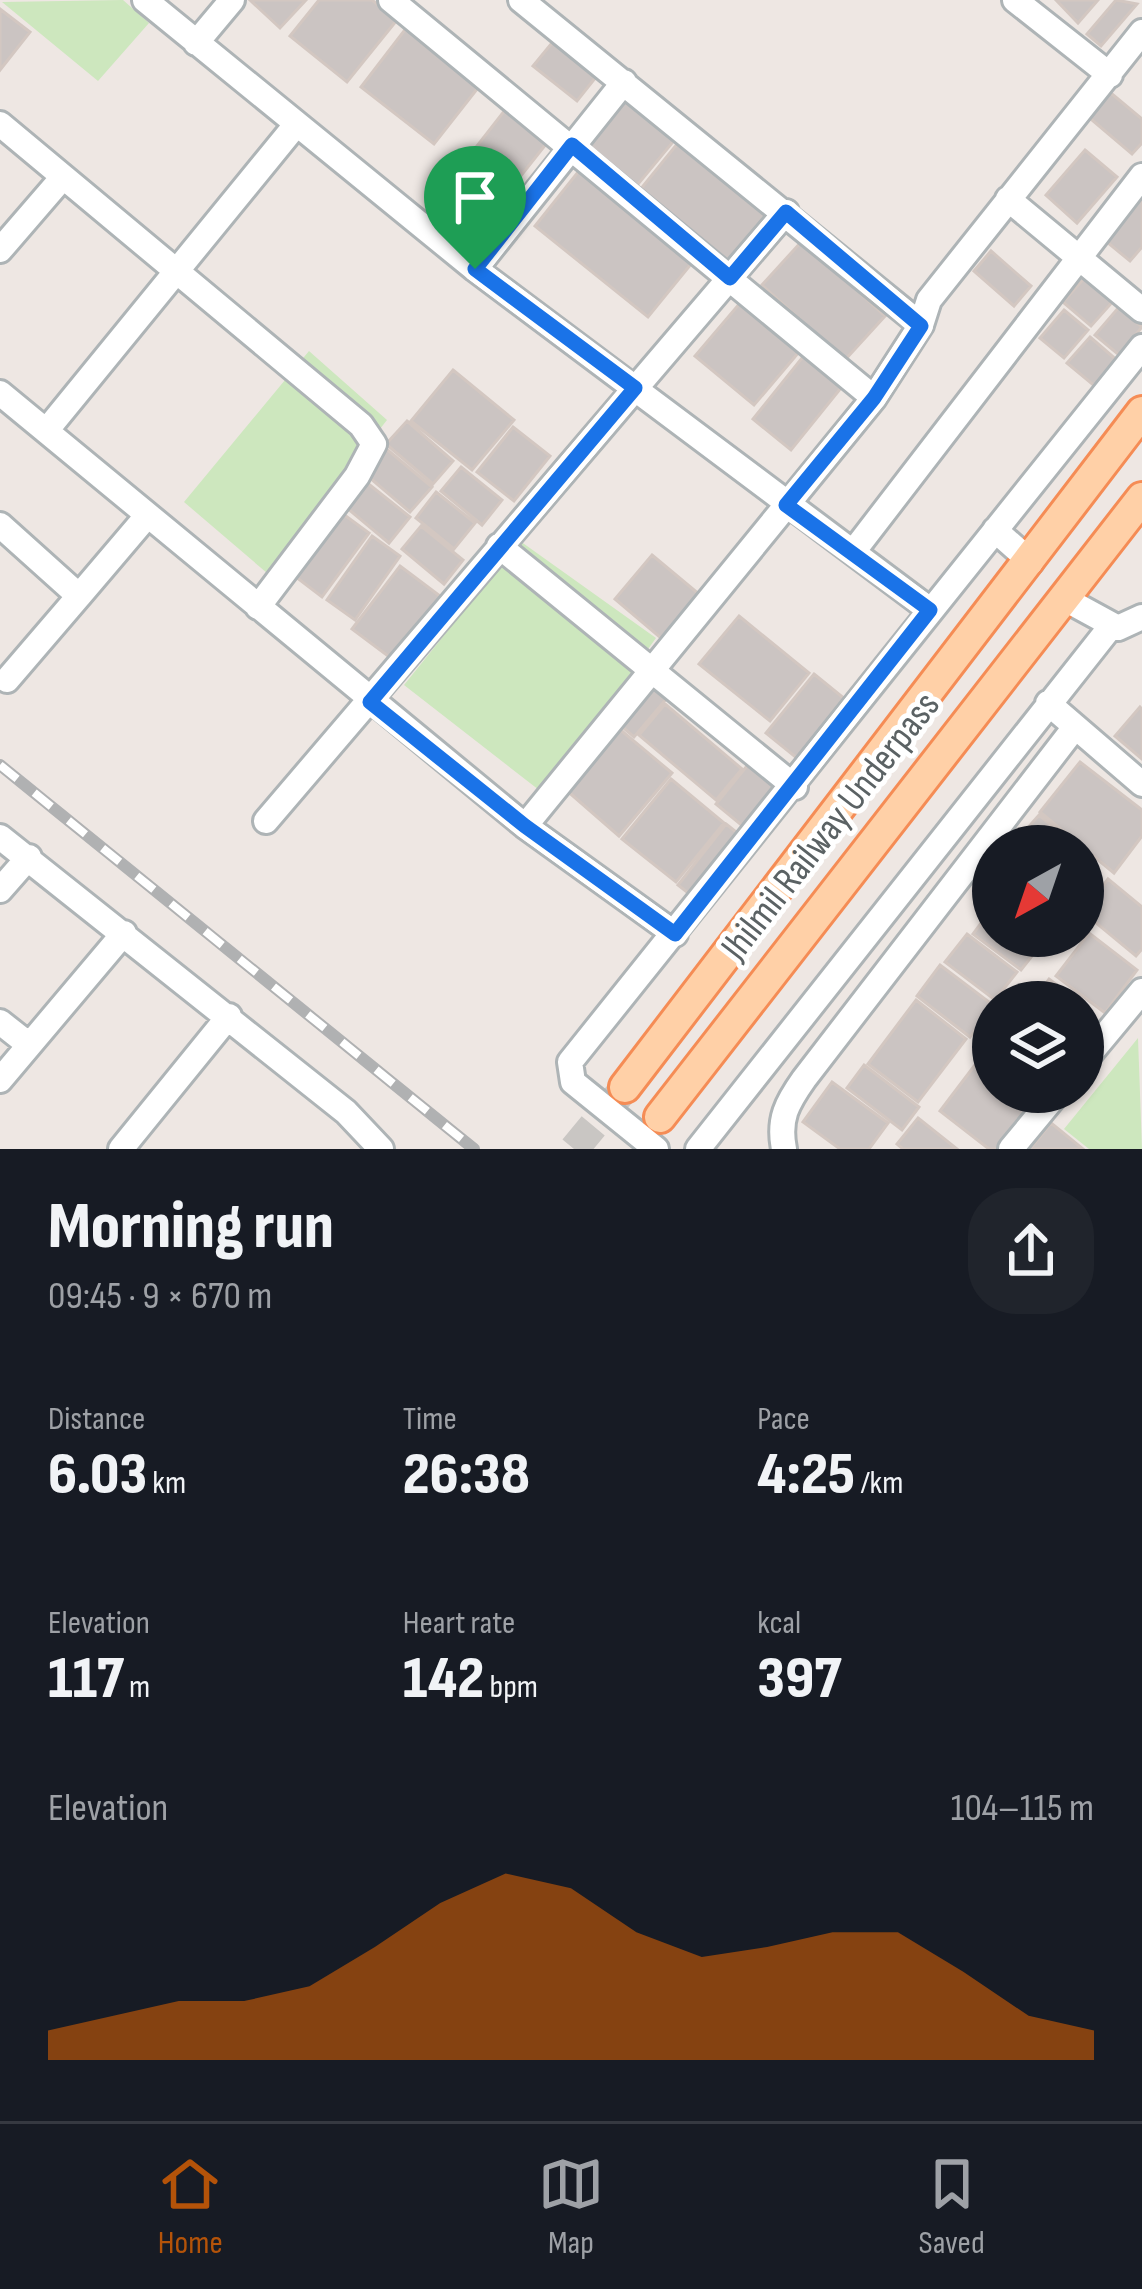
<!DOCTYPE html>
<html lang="en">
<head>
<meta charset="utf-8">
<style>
	:root { --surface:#171b24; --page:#20242c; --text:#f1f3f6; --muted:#9ea1a6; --line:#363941; --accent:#b45309 }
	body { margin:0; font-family:"Sofia Sans Condensed",sans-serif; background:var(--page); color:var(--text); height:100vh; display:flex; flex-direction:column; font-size:45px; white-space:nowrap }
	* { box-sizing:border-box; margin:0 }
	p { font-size:39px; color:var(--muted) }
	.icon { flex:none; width:66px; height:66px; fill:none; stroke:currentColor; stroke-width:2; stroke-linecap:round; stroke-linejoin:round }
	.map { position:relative; height:1149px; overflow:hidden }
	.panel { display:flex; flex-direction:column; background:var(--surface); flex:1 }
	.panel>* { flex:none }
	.needle { width:78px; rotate:220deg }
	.controls { position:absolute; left:972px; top:825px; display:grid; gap:24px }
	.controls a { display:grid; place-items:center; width:132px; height:132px; border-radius:50%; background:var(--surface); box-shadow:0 3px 9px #0004; font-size:60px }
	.pin { position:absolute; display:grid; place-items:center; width:102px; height:102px; color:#fff; margin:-123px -51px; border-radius:50% 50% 50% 0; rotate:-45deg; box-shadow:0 0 12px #0007 }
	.pin .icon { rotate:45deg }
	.round { display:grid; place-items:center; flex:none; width:126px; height:126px; border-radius:48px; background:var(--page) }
	.summary { display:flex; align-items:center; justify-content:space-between; height:204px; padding:0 48px }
	h1 { font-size:66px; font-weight:800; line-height:90px }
	.stats { display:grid; grid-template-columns:repeat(3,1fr); gap:18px; height:204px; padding:12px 48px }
	.stats div { display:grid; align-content:center }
	.stats b { font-size:60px; font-weight:800 }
	.stats small { font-size:33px; font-weight:400 }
	.stats p { font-size:33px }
	.chart { height:336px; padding:24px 48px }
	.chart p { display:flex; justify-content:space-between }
	.chart svg { width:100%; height:216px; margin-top:12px; fill:var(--accent); opacity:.7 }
	.tab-bar { display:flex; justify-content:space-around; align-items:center; height:168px; border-top:3px solid var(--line); background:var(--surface); font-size:33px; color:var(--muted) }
	.tab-bar a { display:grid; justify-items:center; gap:6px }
	.tab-bar .selected { color:var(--accent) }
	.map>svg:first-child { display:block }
	.green { fill:#cde7be }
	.building { fill:#cbc4c2; stroke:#d3c7c1; stroke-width:3 }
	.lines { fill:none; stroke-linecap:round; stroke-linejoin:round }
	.major-tunnel { stroke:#c9c6c3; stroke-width:30; stroke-dasharray:30 15; stroke-linecap:butt }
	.minor-casing { stroke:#aeb4b6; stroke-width:30 }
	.major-casing { stroke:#f58c55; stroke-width:36 }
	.minor { stroke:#fff; stroke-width:24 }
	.major { stroke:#ffd0a7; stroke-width:30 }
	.rail-casing { stroke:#b0b1b2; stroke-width:12 }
	.rail { stroke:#fff; stroke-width:8; stroke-dasharray:22; stroke-linecap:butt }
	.route-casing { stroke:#fff; stroke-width:24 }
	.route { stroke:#1a73e8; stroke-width:15 }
	.labels { text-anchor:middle; stroke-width:10; stroke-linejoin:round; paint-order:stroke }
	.street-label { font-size:39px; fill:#5b6264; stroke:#fff }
</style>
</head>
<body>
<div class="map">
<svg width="1142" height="1149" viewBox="0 0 1142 1149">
	<rect width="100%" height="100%" fill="#eee7e3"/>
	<path class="green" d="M 123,0 L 149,23 L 98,81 L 2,2 Z
		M 309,351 L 387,420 L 267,573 L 184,502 Z
		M 520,541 L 656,638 L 560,771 L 539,790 L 404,685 Z
		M 1138,1038 L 1142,1149 L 1089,1149 L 1064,1129 Z"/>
	<path class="building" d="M 250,0 L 306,0 L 280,28 Z
		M 319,0 L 372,0 L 397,20 L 347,82 L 290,36 Z
		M 1056,0 L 1098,0 L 1078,23 Z
		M 1116,0 L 1137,4 L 1101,46 L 1087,34 Z
		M 0,9 L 30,32 L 0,70 Z
		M 407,27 L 481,84 L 434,144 L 361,87 Z
		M 556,38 L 600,72 L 577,101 L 533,66 Z
		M 1106,89 L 1142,119 L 1142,143 L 1132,154 L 1085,114 Z
		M 629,97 L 677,137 L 634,189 L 585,149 Z
		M 512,101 L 554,134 L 493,211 L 452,178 Z
		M 686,133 L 780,209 L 729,272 L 635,196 Z
		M 1085,150 L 1117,177 L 1077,223 L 1046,195 Z
		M 582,167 L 696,258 L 648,317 L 535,226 Z
		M 1142,190 L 1142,247 L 1130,261 L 1101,237 Z
		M 802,241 L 885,316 L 845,360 L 762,285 Z
		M 991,251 L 1031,286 L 1014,306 L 974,271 Z
		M 1088,274 L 1116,298 L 1091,326 L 1063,302 Z
		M 746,296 L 805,345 L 754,405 L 695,356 Z
		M 1119,307 L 1142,327 L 1119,355 L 1095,335 Z
		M 1064,310 L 1088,330 L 1064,358 L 1040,338 Z
		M 1090,337 L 1119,362 L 1097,388 L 1067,363 Z
		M 810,348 L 849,378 L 791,450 L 753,419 Z
		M 453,370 L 514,420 L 472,470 L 411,421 Z
		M 407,421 L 453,461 L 433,484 L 386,444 Z
		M 513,427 L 550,456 L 514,501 L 477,472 Z
		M 384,447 L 432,487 L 410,512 L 363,472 Z
		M 461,467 L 502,500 L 482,525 L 441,491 Z
		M 361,478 L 410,517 L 389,543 L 341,503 Z
		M 436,492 L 475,523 L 454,549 L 416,518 Z
		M 339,511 L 369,533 L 322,597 L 292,574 Z
		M 421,526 L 463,560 L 444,584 L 402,549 Z
		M 372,536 L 400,556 L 355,620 L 327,600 Z
		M 652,555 L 700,595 L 662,639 L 615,599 Z
		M 400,566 L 444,599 L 396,662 L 352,629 Z
		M 739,616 L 809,673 L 770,721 L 699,664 Z
		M 814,674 L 851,704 L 803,763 L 766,733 Z
		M 646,678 L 668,697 L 634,737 L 612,718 Z
		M 665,704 L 742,769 L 716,800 L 639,735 Z
		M 1140,707 L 1142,709 L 1142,759 L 1115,736 Z
		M 617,727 L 672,773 L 619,836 L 565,789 Z
		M 751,761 L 786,790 L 751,833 L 716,804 Z
		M 1080,762 L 1142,810 L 1142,836 L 1114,873 L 1040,812 Z
		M 671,779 L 724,823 L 676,882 L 622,839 Z
		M 1039,815 L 1076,846 L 1012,846 Z
		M 726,824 L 745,839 L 697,900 L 678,885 Z
		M 1108,879 L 1142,907 L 1142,949 L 1136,956 L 1083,912 Z
		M 993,907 L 993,936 L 1047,937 L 1021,970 L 973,934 Z
		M 1089,933 L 1137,970 L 1105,1013 L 1056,976 Z
		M 967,934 L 1017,972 L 995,1000 L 945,962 Z
		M 940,965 L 993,1005 L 970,1037 L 917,996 Z
		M 1049,979 L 1079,1002 L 1032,1002 Z
		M 916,1000 L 966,1039 L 918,1102 L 868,1064 Z
		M 978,1061 L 993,1073 L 993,1092 L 1019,1092 L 1033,1103 L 999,1149 L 989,1149 L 940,1111 Z
		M 864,1065 L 919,1107 L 902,1130 L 847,1088 Z
		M 832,1082 L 888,1123 L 869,1149 L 840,1149 L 803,1122 Z
		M 918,1118 L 957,1149 L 903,1149 L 897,1144 Z
		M 1051,1123 L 1083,1149 L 1030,1149 Z"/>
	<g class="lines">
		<path class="major-tunnel" d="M 574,1149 L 624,1089"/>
		<defs>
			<path id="minor" d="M 145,0 L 475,269 L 930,610
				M 391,0 L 874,398
				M 521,0 L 921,325
				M 1015,0 L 1110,75
				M 196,43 L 232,0
				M 0,124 L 361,425 L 374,444 L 357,476 L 258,607
				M 1008,199 L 1142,310
				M 0,250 L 63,177
				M 475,269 L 624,82
				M 0,393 L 525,826 L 675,934
				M 46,431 L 295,126
				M 0,525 L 79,596 L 147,516
				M 995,530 L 1031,562
				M 499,546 L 795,787
				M 853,552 L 1142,176
				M 1063,598 L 1118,628 L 1142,617
				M 7,680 L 79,596
				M 1048,703 L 1142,784
				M 266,821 L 786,212
				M 525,826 L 874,398 L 921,325 L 929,300 L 1142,32
				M 0,837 L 346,1112 L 381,1149
				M 0,890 L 29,857
				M 0,1022 L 28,1044
				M 1083,1062 L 1142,991
				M 0,1080 L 124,933
				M 121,1149 L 229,1016
				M 656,1149 L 573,1082 L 570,1062 L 1142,347
				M 698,1149 L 1112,625
				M 784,1149 C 778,1119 787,1103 804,1079 L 1075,727
				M 1011,1149 L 1058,1092"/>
			<path id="major" d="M 625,1087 L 1142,412
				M 660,1117 L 1142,498"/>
		</defs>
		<use href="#minor" class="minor-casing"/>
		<use href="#major" class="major-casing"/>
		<use href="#minor" class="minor"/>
		<use href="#major" class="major"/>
		<defs>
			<path id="rail" d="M 0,765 L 474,1149"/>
		</defs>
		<use href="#rail" class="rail-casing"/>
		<use href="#rail" class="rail"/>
	</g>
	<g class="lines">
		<defs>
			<path id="route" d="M 572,145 L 730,278 L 786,212 L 921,326 L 874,398 L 786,505 L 930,610 L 675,934 L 525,826 L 370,702 L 635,388 L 475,269 Z"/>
		</defs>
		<use href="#route" class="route-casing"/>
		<use href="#route" class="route"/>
	</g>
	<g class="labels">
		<g class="street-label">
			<text transform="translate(829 825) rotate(-52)" y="14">Jhilmil Railway Underpass</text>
		</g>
	</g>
</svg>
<div class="controls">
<a><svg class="needle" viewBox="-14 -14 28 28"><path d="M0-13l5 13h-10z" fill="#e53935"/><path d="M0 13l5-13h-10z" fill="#9ea1a6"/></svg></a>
<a><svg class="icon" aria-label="layers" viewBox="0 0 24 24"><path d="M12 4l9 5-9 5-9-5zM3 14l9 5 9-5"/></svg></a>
</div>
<div class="pin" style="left:475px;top:269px;background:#1e9e55"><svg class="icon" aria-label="arrive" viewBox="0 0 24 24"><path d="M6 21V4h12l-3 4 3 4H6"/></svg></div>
</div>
<section class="panel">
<div class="summary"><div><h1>Morning run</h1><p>09:45 · 9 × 670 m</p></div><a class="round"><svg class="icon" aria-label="share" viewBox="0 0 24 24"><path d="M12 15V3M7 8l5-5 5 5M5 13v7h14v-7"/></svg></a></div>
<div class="stats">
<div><p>Distance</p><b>6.03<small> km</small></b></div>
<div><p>Time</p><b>26:38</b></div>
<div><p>Pace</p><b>4:25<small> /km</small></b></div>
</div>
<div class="stats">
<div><p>Elevation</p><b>117<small> m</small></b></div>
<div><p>Heart rate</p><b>142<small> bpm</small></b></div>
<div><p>kcal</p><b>397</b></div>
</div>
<div class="chart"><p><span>Elevation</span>104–115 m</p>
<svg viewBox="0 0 160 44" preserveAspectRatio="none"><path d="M0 44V38L10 35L20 32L30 32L40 29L50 21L60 12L70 6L80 9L90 18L100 23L110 21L120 18L130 18L140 26L150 35L160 38V44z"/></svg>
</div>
</section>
<nav class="tab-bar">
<a class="selected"><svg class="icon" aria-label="home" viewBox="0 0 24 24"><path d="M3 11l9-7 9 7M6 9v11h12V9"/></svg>Home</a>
<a><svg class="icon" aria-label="map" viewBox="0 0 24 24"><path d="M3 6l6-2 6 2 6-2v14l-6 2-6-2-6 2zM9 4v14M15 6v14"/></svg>Map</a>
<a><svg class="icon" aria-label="saved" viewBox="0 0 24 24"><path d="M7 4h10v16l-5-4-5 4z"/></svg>Saved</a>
</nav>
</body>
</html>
